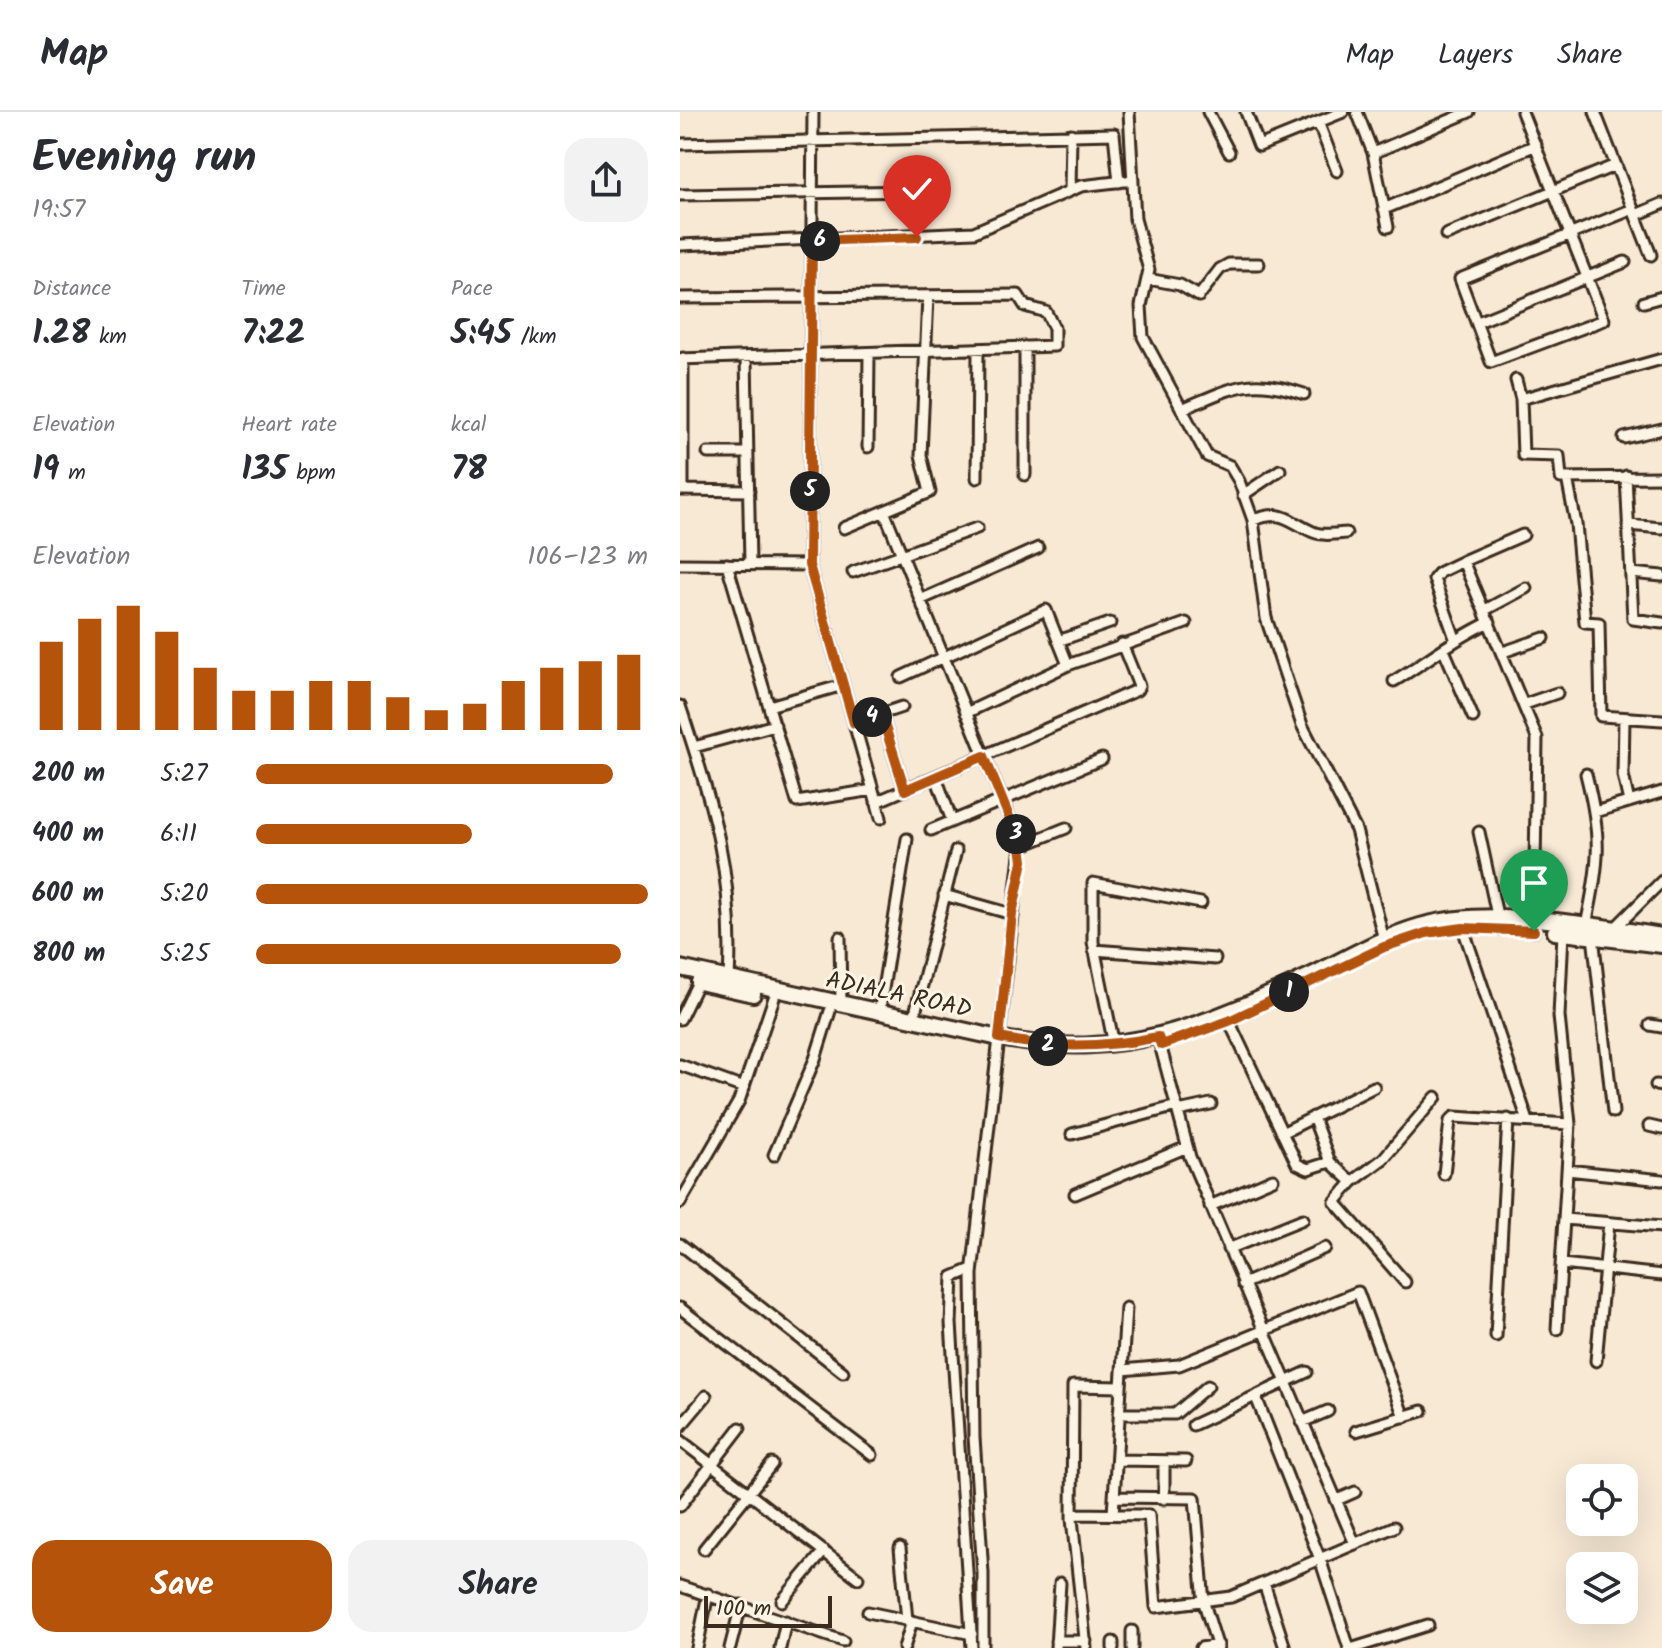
<!DOCTYPE html>
<html lang="en">
<head>
<meta charset="utf-8">
<style>
	:root { --surface:#fff; --page:#f2f2f3; --text:#2b2b33; --muted:#7c7c81; --line:#e1e1e2; --accent:#b45309 }
	body { margin:0; font-family:Kalam,sans-serif; background:var(--page); color:var(--text); height:100vh; display:flex; flex-direction:column; font-size:30px; white-space:nowrap }
	* { box-sizing:border-box; margin:0 }
	p { font-size:26px; color:var(--muted) }
	.icon { flex:none; width:44px; height:44px; fill:none; stroke:currentColor; stroke-width:2; stroke-linecap:round; stroke-linejoin:round }
	.map { position:relative; flex:1; overflow:hidden }
	.details { display:flex; flex-direction:column; background:var(--surface); width:680px }
	.details>* { flex:none }
	.fabs { position:absolute; left:886px; top:1352px; display:grid; gap:16px }
	.fabs a { display:grid; place-items:center; width:72px; height:72px; border-radius:16px; background:var(--surface); box-shadow:0 8px 32px #0002; font-size:40px }
	.scale { position:absolute; left:24px; bottom:20px; width:128px; box-sizing:border-box; padding-left:8px; border:4px solid #3b2a1e; border-top:0; font-size:22px; line-height:28px; white-space:nowrap; color:#3b2a1e; -webkit-text-stroke:6px #fcf5e5; paint-order:stroke }
	.pin { position:absolute; display:grid; place-items:center; width:68px; height:68px; color:#fff; margin:-82px -34px; border-radius:50% 50% 50% 0; rotate:-45deg; box-shadow:0 0 8px #0007 }
	.pin .icon { rotate:45deg }
	.km { position:absolute; width:40px; height:40px; margin:-20px; border-radius:50%; background:#222; color:#fff; font-size:22px; line-height:40px; text-align:center }
	.round { display:grid; place-items:center; flex:none; width:84px; height:84px; border-radius:24px; background:var(--page) }
	.headline { display:flex; align-items:center; justify-content:space-between; height:136px; padding:0 32px }
	h1 { font-size:44px; font-weight:800; line-height:60px }
	.metrics { display:grid; grid-template-columns:repeat(3,1fr); gap:12px; height:136px; padding:8px 32px }
	.metrics div { display:grid; align-content:center }
	.metrics b { font-size:34px; font-weight:800 }
	.metrics small { font-size:22px; font-weight:400 }
	.metrics p { font-size:22px }
	.chart { height:224px; padding:16px 32px }
	.chart p { display:flex; justify-content:space-between }
	.chart svg { width:100%; height:144px; margin-top:8px; stroke:var(--accent); stroke-width:6 }
	.button { display:flex; gap:16px; margin-top:auto; padding:16px 32px }
	.button a { flex:1; height:92px; border-radius:24px; background:var(--accent); color:#fff; font-size:32px; font-weight:800; line-height:92px; text-align:center }
	.button a+a { background:var(--page); color:var(--text) }
	ul { padding:0 32px; list-style:none; font-size:26px }
	li { display:grid; grid-template-columns:128px 96px 1fr; align-items:center; height:60px }
	li i { height:20px; border-radius:10px; background:var(--accent) }
	header { display:flex; align-items:center; gap:48px; box-sizing:border-box; height:112px; padding:0 40px; background:var(--surface); border-bottom:2px solid var(--line) }
	header strong { font-size:38px }
	nav { display:flex; gap:44px; margin-inline-start:auto; font-size:28px }
	main { display:flex; flex:1; min-height:0 }
	.map>svg:first-child { display:block }
	.lines { fill:none; stroke-linecap:round; stroke-linejoin:round }
	.street-casing { stroke:#3b2a1e; stroke-width:15 }
	.primary-casing { stroke:#3b2a1e; stroke-width:20 }
	.street { stroke:#fcf5e5; stroke-width:9 }
	.primary { stroke:#fcf5e5; stroke-width:14 }
	.route-casing { stroke:#fff; stroke-width:16 }
	.route { stroke:#b45309; stroke-width:10 }
	.labels { text-anchor:middle; stroke-width:6; stroke-linejoin:round; paint-order:stroke }
	.street-label { font-size:24px; fill:#3b2a1e; stroke:#fcf5e5 }
</style>
</head>
<body>
<header>
<strong>Map</strong>
<nav><a>Map</a><a>Layers</a><a>Share</a></nav>
</header>
<main>
<section class="details">
<div class="headline"><div><h1>Evening run</h1><p>19:57</p></div><a class="round"><svg class="icon" aria-label="share" viewBox="0 0 24 24"><path d="M12 15V3M7 8l5-5 5 5M5 13v7h14v-7"/></svg></a></div>
<div class="metrics">
<div><p>Distance</p><b>1.28<small> km</small></b></div>
<div><p>Time</p><b>7:22</b></div>
<div><p>Pace</p><b>5:45<small> /km</small></b></div>
</div>
<div class="metrics">
<div><p>Elevation</p><b>19<small> m</small></b></div>
<div><p>Heart rate</p><b>135<small> bpm</small></b></div>
<div><p>kcal</p><b>78</b></div>
</div>
<div class="chart"><p><span>Elevation</span>106–123 m</p>
<svg viewBox="0 0 160 44" preserveAspectRatio="none"><path d="M5 44V17M15 44V10M25 44V6M35 44V14M45 44V25M55 44V32M65 44V32M75 44V29M85 44V29M95 44V34M105 44V38M115 44V36M125 44V29M135 44V25M145 44V23M155 44V21"/></svg>
</div>
<ul>
<li><b>200 m</b>5:27<i style="width:91%"></i></li>
<li><b>400 m</b>6:11<i style="width:55%"></i></li>
<li><b>600 m</b>5:20<i style="width:100%"></i></li>
<li><b>800 m</b>5:25<i style="width:93%"></i></li>
</ul>
<div class="button"><a>Save</a><a>Share</a></div>
</section>
<div class="map">
<svg width="982" height="1536" viewBox="0 0 982 1536">
	<rect width="100%" height="100%" fill="#f7e9d4"/>
	<filter id="ink" filterUnits="userSpaceOnUse"><feTurbulence type="fractalNoise" baseFrequency=".0125" numOctaves="2"/><feDisplacementMap in="SourceGraphic" scale="16" xChannelSelector="R" yChannelSelector="G"/><feConvolveMatrix kernelMatrix="1 2 1 2 8 2 1 2 1" color-interpolation-filters="sRGB"/></filter>
	<g filter="url(#ink)">
		<g class="lines">
			<defs>
				<path id="street" d="M 133,0 L 129,453 L 201,706
					M 449,0 L 455,107 L 469,158 L 461,194 L 463,225 L 527,344 L 550,354 L 559,369 L 573,408 L 586,506 L 622,613 L 676,718 L 704,828
					M 528,0 L 549,40
					M 566,0 L 579,34 L 663,0
					M 677,0 L 693,41 L 708,115
					M 842,0 L 924,208 L 811,250 L 780,167 L 953,97
					M 915,0 L 971,143
					M 638,10 L 657,59
					M 0,32 L 434,22 L 439,70
					M 693,41 L 789,0
					M 390,78 L 391,22
					M 0,83 L 238,79
					M 704,97 L 856,33
					M 956,103 L 982,92
					M 766,123 L 936,53
					M 0,133 L 294,120 L 401,74 L 453,68
					M 468,167 L 500,173 L 519,184 L 540,157 L 549,152 L 579,152
					M 0,186 L 338,183 L 345,194 L 366,200 L 374,216 L 374,234 L 0,247
					M 964,190 L 982,185
					M 798,210 L 945,150
					M 345,235 L 345,363
					M 66,245 L 70,452
					M 836,268 L 841,287 L 843,343 L 879,344 L 881,366 L 982,365
					M 841,287 L 982,247
					M 502,297 C 553,276 569,263 624,282
					M 944,326 L 982,317
					M 188,335 L 189,242
					M 28,341 L 68,341
					M 946,364 L 953,507 L 982,511
					M 297,366 L 298,237
					M 887,366 L 896,412 L 905,510 L 919,511 L 921,604 L 982,608
					M 0,378 L 69,379
					M 3,378 L 3,246
					M 563,383 L 600,358
					M 204,399 L 341,734 L 292,1162 L 294,1325 L 303,1461 L 303,1536
					M 573,408 C 604,397 606,408 633,420 C 642,424 656,422 666,421
					M 948,413 L 982,416
					M 164,416 L 250,380 L 241,343 L 248,184
					M 843,423 L 783,449 L 857,626 L 854,819
					M 0,452 L 129,453
					M 47,452 L 117,690 L 193,678
					M 173,460 L 297,416
					M 951,461 L 982,464
					M 240,488 L 358,436
					M 805,498 L 846,476
					M 775,526 L 754,467 L 760,460 L 783,449
					M 378,529 L 430,511
					M 764,538 L 793,605
					M 823,540 L 864,526
					M 221,565 L 366,498 L 388,553
					M 714,569 C 747,549 775,526 810,510
					M 845,592 L 877,581
					M 0,594 C 32,689 55,764 49,866
					M 89,594 L 163,573
					M 286,601 L 388,553 L 506,511
					M 201,602 L 225,678
					M 944,606 L 943,663 L 949,690
					M 174,611 L 222,595
					M 14,635 L 95,613
					M 256,665 L 272,709
					M 196,690 L 457,578 L 459,574 L 442,532
					M 915,700 L 982,680
					M 251,718 L 422,647
					M 799,720 L 820,817
					M 341,734 L 386,716
					M 264,783 L 332,802
					M 906,813 C 920,749 922,726 906,662
					M 783,816 L 848,1009
					M 934,817 L 982,769
					M 913,824 L 933,1000
					M 160,825 L 161,893
					M 414,838 L 535,847
					M 199,902 L 227,727
					M 0,907 L 18,870
					M 233,909 L 276,739
					M 549,909 L 617,1052 L 628,1057 L 650,1050
					M 970,913 L 982,915
					M 478,925 L 510,1045 L 675,1432
					M 434,933 L 413,830 L 413,771 L 521,791
					M 0,953 L 64,976
					M 976,973 L 982,974
					M 498,999 L 531,992
					M 633,1005 L 650,1050 L 672,1070
					M 969,1014 L 982,1017
					M 602,1021 L 694,975
					M 392,1022 L 497,994
					M 94,1043 L 135,947 L 150,899
					M 887,1058 L 982,1068
					M 764,1062 L 770,1009 L 774,1005 L 890,1012
					M 395,1082 L 507,1035
					M 0,1091 L 59,989 L 94,886
					M 530,1094 L 593,1067
					M 884,1107 L 982,1115
					M 0,1132 L 163,1260
					M 548,1137 L 623,1107
					M 882,1152 L 982,1163
					M 725,1170 L 655,1090 L 672,1070 L 703,1047 L 756,985
					M 563,1172 L 645,1136
					M 0,1196 L 192,1343
					M 877,1217 L 890,1012 L 879,904 L 883,821
					M 816,1224 L 828,1007
					M 916,1249 L 929,1111
					M 442,1258 L 499,1253 L 678,1180 L 724,1305
					M 576,1285 L 640,1447 L 669,1536
					M 439,1302 L 495,1302 L 528,1274
					M 622,1310 L 648,1299
					M 513,1313 L 627,1260
					M 0,1315 L 26,1284
					M 676,1319 L 742,1299
					M 0,1328 L 178,1466
					M 437,1348 L 506,1349
					M 435,1385 L 515,1386 L 524,1491 L 538,1536
					M 484,1387 L 484,1349
					M 657,1388 L 675,1380
					M 0,1394 L 60,1316
					M 392,1402 L 469,1403 L 476,1495 L 551,1485 L 714,1415
					M 433,1402 L 446,1196
					M 220,1436 L 227,1508
					M 24,1437 L 92,1352
					M 584,1471 L 605,1536
					M 0,1474 L 163,1529
					M 102,1489 L 144,1439
					M 188,1500 L 292,1522
					M 452,1519 L 452,1536
					M 376,1529 L 406,1529
					M 376,1535 L 380,1471
					M 17,1536 L 28,1482
					M 50,1536 L 61,1493
					M 100,1536 L 106,1509
					M 224,1536 L 232,1509
					M 292,1536 L 271,1211 L 273,1165 L 292,1157
					M 406,1536 L 392,1407 L 393,1274 L 441,1275
					M 433,1536 L 433,1530
					M 521,1536 L 538,1533
					M 674,1536 L 748,1513"/>
				<path id="primary" d="M 875,820 L 982,833
					M 0,856 L 319,926 C 444,950 522,914 634,862 C 669,845 702,825 740,814 C 810,794 910,813 982,824
					M 19,870 L 73,882"/>
			</defs>
			<use href="#street" class="street-casing"/>
			<use href="#primary" class="primary-casing"/>
			<use href="#street" class="street"/>
			<use href="#primary" class="primary"/>
		</g>
	</g>
	<g class="lines" filter="url(#ink)">
		<defs>
			<path id="route" d="M 237,125 L 132,129 L 129,453 L 174,611 L 201,602 L 225,678 L 304,644 L 341,734 L 343,749 L 332,802 L 319,926 C 374,937 424,936 478,925 L 481,933 L 549,909 L 704,835 L 746,821 L 783,816 L 854,819"/>
		</defs>
		<use href="#route" class="route-casing"/>
		<use href="#route" class="route"/>
	</g>
	<g class="labels">
		<g class="street-label">
			<text transform="translate(219 882) rotate(12)" y="8">ADIALA ROAD</text>
		</g>
	</g>
</svg>
<div class="fabs">
<a><svg class="icon" aria-label="locate" viewBox="0 0 24 24"><circle cx="12" cy="12" r="6"/><path d="M12 2v4M12 18v4M2 12h4M18 12h4"/></svg></a>
<a><svg class="icon" aria-label="layers" viewBox="0 0 24 24"><path d="M12 4l9 5-9 5-9-5zM3 14l9 5 9-5"/></svg></a>
</div>
<div class="scale">100 m</div>
<div class="pin" style="left:854px;top:819px;background:#1e9e55"><svg class="icon" aria-label="arrive" viewBox="0 0 24 24"><path d="M6 21V4h12l-3 4 3 4H6"/></svg></div>
<div class="pin" style="left:237px;top:125px;background:#d93025"><svg class="icon" aria-label="check" viewBox="0 0 24 24"><path d="M5 12l5 5 9-10"/></svg></div>
<b class="km" style="left:609px;top:880px">1</b>
<b class="km" style="left:368px;top:934px">2</b>
<b class="km" style="left:336px;top:722px">3</b>
<b class="km" style="left:192px;top:605px">4</b>
<b class="km" style="left:130px;top:379px">5</b>
<b class="km" style="left:140px;top:129px">6</b>
</div>
</main>
</body>
</html>
